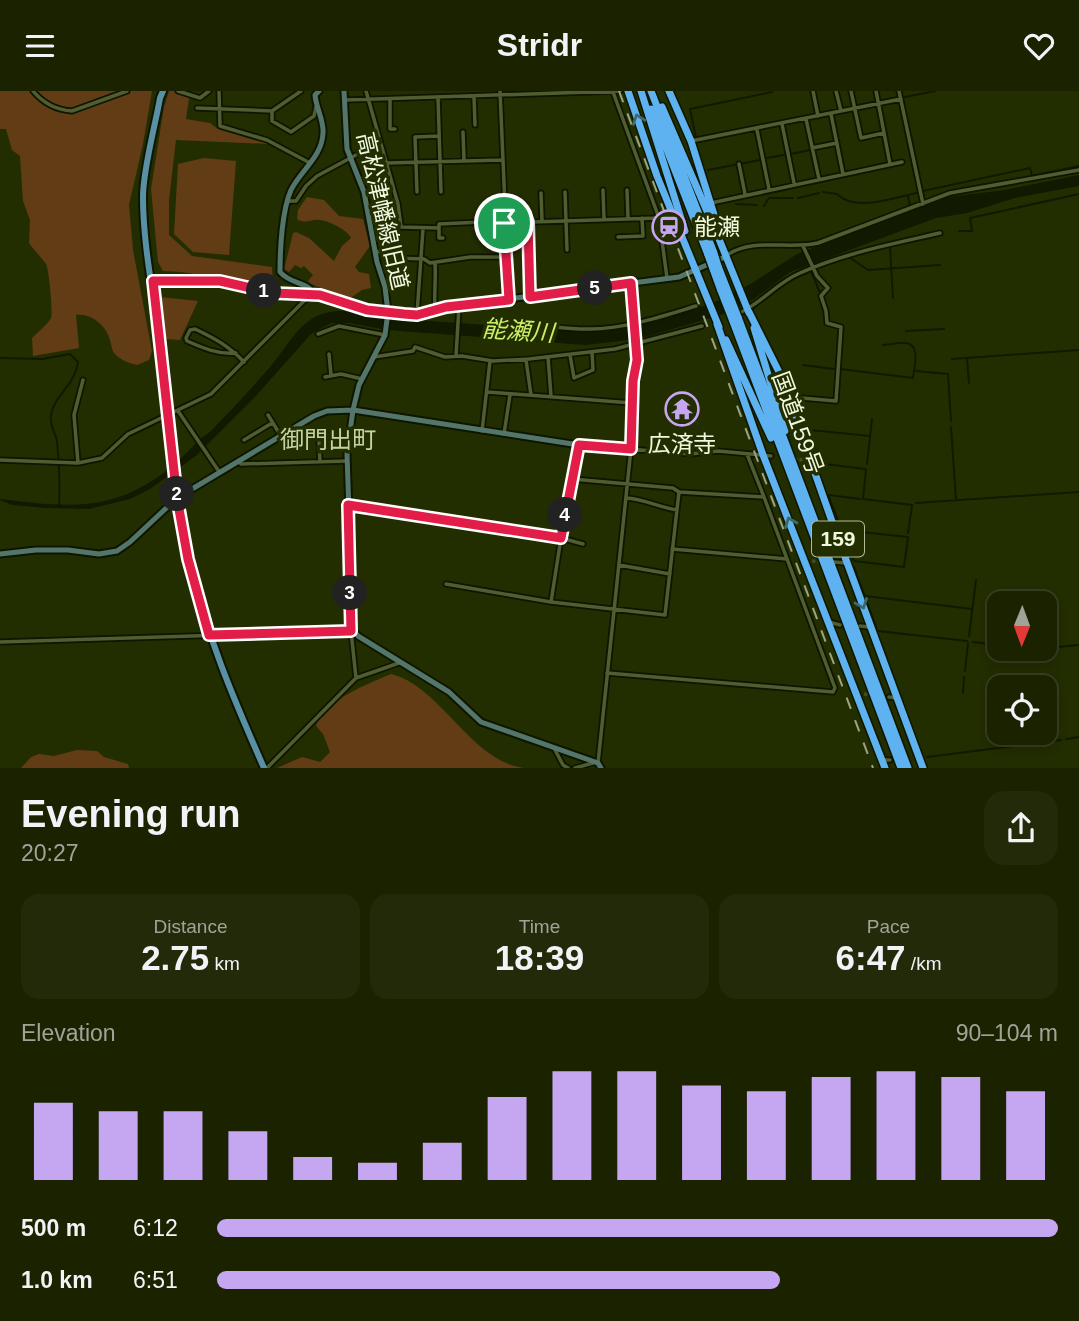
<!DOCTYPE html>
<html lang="en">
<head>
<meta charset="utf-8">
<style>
	:root { --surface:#1a2200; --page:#232a0a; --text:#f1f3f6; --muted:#9fa499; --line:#383f22; --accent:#c5a6f0 }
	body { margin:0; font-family:Arial,"Noto Sans JP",sans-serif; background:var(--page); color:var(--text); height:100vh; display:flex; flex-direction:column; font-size:26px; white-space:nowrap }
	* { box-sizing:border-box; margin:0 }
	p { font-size:23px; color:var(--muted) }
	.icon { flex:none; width:38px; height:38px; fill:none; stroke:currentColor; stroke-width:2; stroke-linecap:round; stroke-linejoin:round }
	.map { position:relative; height:677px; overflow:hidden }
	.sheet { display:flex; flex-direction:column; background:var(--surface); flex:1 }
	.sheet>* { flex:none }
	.needle { width:46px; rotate:181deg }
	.fabs { position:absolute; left:987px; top:500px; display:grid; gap:14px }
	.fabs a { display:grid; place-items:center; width:70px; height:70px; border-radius:14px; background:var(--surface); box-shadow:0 4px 18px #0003,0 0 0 2px var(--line); font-size:35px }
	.pin { position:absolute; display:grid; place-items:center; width:60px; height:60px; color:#fff; margin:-30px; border:4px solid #fff; border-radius:50%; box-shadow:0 2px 7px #0007 }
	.km { position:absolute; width:35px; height:35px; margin:-18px; border-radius:50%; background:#222; color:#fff; font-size:19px; line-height:35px; text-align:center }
	.round { display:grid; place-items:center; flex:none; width:74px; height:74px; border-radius:21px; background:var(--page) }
	.headline { display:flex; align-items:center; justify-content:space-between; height:119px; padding:0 21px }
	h1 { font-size:38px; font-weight:800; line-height:52px }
	.metrics { display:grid; grid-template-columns:repeat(3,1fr); gap:10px; height:119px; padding:7px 21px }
	.metrics div { display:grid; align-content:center; border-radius:18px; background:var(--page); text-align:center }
	.metrics b { font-size:35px; font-weight:800 }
	.metrics small { font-size:19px; font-weight:400 }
	.metrics p { font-size:19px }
	.chart { height:196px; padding:14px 21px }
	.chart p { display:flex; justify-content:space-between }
	.chart svg { width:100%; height:126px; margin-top:7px; stroke:var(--accent); stroke-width:6 }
	ul { padding:0 21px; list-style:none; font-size:23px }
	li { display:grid; grid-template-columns:112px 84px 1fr; align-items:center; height:52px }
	li i { height:18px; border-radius:9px; background:var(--accent) }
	header { display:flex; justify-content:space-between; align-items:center; height:91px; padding:0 21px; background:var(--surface); font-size:32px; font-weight:800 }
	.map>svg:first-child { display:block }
	.green { fill:#623c15 }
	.water { fill:#111900 }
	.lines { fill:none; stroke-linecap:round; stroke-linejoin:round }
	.stream { stroke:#111900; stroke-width:2 }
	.street-tunnel { stroke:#424c21; stroke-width:3.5; stroke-dasharray:3.5 2; stroke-linecap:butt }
	.street-casing { stroke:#0e1500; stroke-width:7 }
	.secondary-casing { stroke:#0e1500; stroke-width:9 }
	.primary-casing { stroke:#0e1500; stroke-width:10 }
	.highway-casing { stroke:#0e1500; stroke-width:10 }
	.street { stroke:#4f5d30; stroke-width:3.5 }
	.secondary { stroke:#54766a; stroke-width:5 }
	.primary { stroke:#5990a3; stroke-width:6 }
	.highway { stroke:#5fb2f0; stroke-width:7 }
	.rail { stroke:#9ba583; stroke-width:2; stroke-dasharray:12 12; stroke-linecap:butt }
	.highway-bridge-casing { stroke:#0e1500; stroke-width:10; stroke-linecap:butt }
	.highway-bridge { stroke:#5fb2f0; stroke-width:7 }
	.oneway { stroke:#3e696c }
	.route-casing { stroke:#fff; stroke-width:14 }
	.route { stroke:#e11d48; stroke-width:9 }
	.labels { text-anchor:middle; stroke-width:7; stroke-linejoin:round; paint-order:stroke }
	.shield { fill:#232e00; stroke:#b2bc9c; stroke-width:2 }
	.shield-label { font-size:21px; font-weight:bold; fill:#f0f9df }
	.street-label { font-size:23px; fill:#f0f9df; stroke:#232e00 }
	.poi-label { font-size:23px; fill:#f0f9df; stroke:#232e00; text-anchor:start }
	.water-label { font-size:24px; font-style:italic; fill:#c9f068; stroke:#232e00 }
	.neighbourhood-label { font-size:24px; fill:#c3d4a2; stroke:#232e00 }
</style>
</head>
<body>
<header><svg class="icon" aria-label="menu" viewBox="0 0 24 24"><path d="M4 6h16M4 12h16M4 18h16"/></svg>Stridr<svg class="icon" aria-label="heart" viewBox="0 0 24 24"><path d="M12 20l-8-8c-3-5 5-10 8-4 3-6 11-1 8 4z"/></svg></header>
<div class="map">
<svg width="1079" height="677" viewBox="0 0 1079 677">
	<rect width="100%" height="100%" fill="#232e00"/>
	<path class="green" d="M 0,0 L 152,0 L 143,53 L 129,114 L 133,159 L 152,260 L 149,269 L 137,274 C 129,272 122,270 116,264 C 111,259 112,255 110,249 C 106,234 91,222 76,224 L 79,257 L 33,265 L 32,247 C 37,242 47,234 51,227 C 53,221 49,178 46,173 C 41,166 34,159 29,152 L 30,129 L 23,110 L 20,65 L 12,59 L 6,38 L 0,38 Z
		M 169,0 L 190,0 L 186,28 L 210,32 L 218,38 L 270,53 L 176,49 L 169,109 L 169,144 L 192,165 L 272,176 L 273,195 L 181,181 L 163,180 L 158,171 L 151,98 L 164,16 Z
		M 204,67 L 236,70 L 229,164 L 193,161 L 174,143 L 178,73 Z
		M 307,106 L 324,109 L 339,125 L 363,128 L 370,155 L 355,176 L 359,181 L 369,183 L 371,197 L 362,199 L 349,208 L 311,193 L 308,190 L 313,184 L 304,175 L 301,177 L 295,174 L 289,181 L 284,178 L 293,142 L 296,141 L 309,147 L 334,170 L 342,155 L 351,147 C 348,139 329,130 320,129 C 310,127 307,134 297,128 L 298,119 Z
		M 160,206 L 198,210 L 180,249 L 166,248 Z
		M 391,583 C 441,595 470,670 524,677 L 277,677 L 302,666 L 320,671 L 330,661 L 323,643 L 316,635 C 322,610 370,592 391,583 Z
		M 77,659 L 97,660 L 104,666 L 128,673 L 129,677 L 21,677 L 31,666 L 39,663 L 54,665 Z"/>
	<path class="water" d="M 1079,84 L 1079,95 L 1015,107 L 967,122 L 936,127 L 790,181 L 754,208 L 721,224 L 638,248 L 585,254 L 387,239 L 349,232 L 331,232 L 311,243 L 253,308 L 197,364 L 150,398 L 130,408 L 89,418 L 46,417 L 12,414 L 0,409 L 0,408 C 43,413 86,420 127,403 C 154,392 177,373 196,352 C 200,347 207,344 212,339 C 232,318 252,297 270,276 C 285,259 296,235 317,225 C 337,216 355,221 375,226 L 585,241 L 605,241 L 637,235 L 713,212 L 752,192 L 797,163 L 948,106 L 1005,99 Z"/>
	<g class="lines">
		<path class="stream" d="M 905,6 L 935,0
			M 696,47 L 690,18 L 772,1
			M 791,63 L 810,59
			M 767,67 L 784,64
			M 708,79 L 760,69
			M 923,100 L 1030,77 L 1032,85 L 1079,75
			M 823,101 L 837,103 C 856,122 894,106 917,102
			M 908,105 L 910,115
			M 798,107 L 819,102
			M 736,113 L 757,114
			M 764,115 L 769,107 L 793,107
			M 959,140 L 972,140 L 970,127 L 1079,103
			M 890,156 L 893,207
			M 849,166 L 868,179 L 940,174
			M 770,204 L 791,189 L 811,180 L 820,202
			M 753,218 L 765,207
			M 906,240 L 944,238
			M 0,267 L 42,268 L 70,263 L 78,271 C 75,295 54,304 51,324 C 49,334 55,340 57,350 C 59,369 60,397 59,416
			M 967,267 L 969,292
			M 952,268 L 1079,259
			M 803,274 L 834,278
			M 840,278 L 913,287 C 914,277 921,254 906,252 C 899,251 891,254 883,254
			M 916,280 L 948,283 L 951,330
			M 951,336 L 956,409
			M 810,339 L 870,345
			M 817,372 L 865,378
			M 867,373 L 872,328
			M 866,378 L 863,408 L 912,414
			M 829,404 L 860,408
			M 829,406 L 840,435 L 843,436
			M 916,412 L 1079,401
			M 842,439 L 908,446 L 904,476 L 854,470 Z
			M 908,442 L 912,415
			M 854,476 L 876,536
			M 865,505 L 972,518
			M 878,540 L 967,550
			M 969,545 L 976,489
			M 973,551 L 999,554
			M 1045,557 L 1079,554
			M 965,580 L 968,552
			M 963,602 L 964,586
			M 1066,648 L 1079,646
			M 927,666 L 1061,649"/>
		<path class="street-tunnel" d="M 794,368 L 803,369
			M 812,470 L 822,471
			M 864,603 L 873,604"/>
		<defs>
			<path id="street" d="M 33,0 C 43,12 56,19 72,20 L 127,0
				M 178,0 L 200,7 L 209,0
				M 219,0 L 220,35 L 267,49 L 310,72
				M 366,0 L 398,113 L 401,136 L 439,137
				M 500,0 L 509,207
				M 813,0 L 818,25
				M 836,0 L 841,20
				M 851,0 L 861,47 L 884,42
				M 876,0 L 890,73
				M 899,0 L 923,113
				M 613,1 L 659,127
				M 474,6 L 475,34
				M 438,7 L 441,101
				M 345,9 L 620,0
				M 390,9 L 390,38 L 395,38
				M 197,17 L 272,20 L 272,30 L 291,41 L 314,25 L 316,16
				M 272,20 L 301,0
				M 831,23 L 843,83
				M 806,28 L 819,88
				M 782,33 L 794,92
				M 757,39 L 769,98
				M 463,41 L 464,69
				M 691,50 L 901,8
				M 812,57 L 837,52
				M 387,72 L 502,69
				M 739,73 L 745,103
				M 603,99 L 604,128
				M 627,99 L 628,127
				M 417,101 L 415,46 L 439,45
				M 565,101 L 567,159
				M 541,102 L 542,130
				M 288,110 L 296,110 L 306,95 L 317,85 L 380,51
				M 711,112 L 902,71
				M 528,131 L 530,206
				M 504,132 L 659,127 L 667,187
				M 618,146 L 643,145 L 642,127
				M 443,147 L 439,147 L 439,133 L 504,130
				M 376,161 C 384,160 389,160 395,167 L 424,168 L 430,172 L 470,166 L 506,166
				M 727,164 C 754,146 788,159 818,152 L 950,102 L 1079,79
				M 435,218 C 434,202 436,187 435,171
				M 417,223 L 423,138
				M 737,223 C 760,214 776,192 800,182 C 845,162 892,153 940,142
				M 536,234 C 554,235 572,239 590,238 C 625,238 663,225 696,215
				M 318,243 L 339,235 L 385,244
				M 236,262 C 219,264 203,257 187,250 L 186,247 L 190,239 L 195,238 C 214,247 229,255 244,271
				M 329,263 L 331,284
				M 570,264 L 574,287 L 593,279 L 592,261
				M 456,265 L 459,215
				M 374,266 L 413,260 L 415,256 L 445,266 L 462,265 L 493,270 L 529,268 L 615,258 L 702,235
				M 548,266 L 551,305
				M 526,269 L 531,304
				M 325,286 L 341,283 L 362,288
				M 488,301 L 632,312
				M 779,305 L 836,310 L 841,236 L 827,232 L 826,220 L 821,205 L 828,197 L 817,185 L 803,155
				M 178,320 L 220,382
				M 268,324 L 281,345
				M 482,340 L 490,270
				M 504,343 L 510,304
				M 244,349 L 272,332
				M 747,363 L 764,406
				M 0,369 L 78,372 L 102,367 L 128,343 L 211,303 L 304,210 L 313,205
				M 239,371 L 241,373 L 347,370
				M 320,371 L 319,351 L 348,354
				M 78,372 L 74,324 L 83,289
				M 572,388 L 673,397 L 679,401
				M 626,407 C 644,408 658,416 677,419
				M 348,414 L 561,447 L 583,453
				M 672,458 L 787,468
				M 834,471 L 846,472
				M 619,474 L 670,483
				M 446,493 L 551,511
				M 829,531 L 840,534
				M 860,535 L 869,536
				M 351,540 L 356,587
				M 0,551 L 351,540
				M 607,582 L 833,601 L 835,597 L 764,406 L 679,401 L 665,524 L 551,511 L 561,447 L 579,354 L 690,363 L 718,360 L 771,365
				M 889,606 L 896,607
				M 554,657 L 563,674 L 568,677
				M 882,669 L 890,669
				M 598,672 L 631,358 L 633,290 L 637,269 L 631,192
				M 267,677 L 356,587 L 399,572
				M 575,677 L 593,672"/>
			<path id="secondary" d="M 344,0 L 347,58 L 364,101 L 377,171 L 385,196 L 388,221 L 385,244 L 359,294 L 353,319 L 347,363 L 353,539 L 358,545 L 449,601 L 481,631 L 598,672 L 601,677
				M 153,190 L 220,190 L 273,202 L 320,204 L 367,219 L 404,223 L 417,224 L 446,216 L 679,186 L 725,166
				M 314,204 C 308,190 291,194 280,181 C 280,158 282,119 291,99 C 301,79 322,66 323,42 C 324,29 316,17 315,4 L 319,0
				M 0,463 L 36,459 L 68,459 L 99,463 L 117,460 L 130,451 L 177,407 L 314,325 L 327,320 L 353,319 L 579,354"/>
			<path id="primary" d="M 163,0 L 160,7 C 155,36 143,78 143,106 C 143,154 154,206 160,253 C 168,325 172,398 189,468 C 205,541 234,609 264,677"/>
			<path id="highway" d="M 628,0 L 657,85 L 719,236
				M 641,0 L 685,140
				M 651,0 L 714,162
				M 669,0 L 691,50 L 717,133 L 719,148 L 749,222
				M 662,16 L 713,134
				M 651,18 L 708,164
				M 718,175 L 727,198
				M 713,178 L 721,200
				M 749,221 L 780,283 L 835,439 L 923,677
				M 738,226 L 908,677
				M 732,228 L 901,677
				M 717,233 L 763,364 L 885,677
				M 754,237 L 785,340
				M 726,249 L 771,347"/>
		</defs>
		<use href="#street" class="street-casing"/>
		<use href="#secondary" class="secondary-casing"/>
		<use href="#primary" class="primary-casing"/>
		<use href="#highway" class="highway-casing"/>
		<use href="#street" class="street"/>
		<use href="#secondary" class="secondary"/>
		<use href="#primary" class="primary"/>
		<use href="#highway" class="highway"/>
		<path class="rail" d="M 619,0 L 873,677"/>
		<defs>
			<path id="highway-bridge" d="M 714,162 L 718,175
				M 708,164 L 713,178
				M 727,198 L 738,226
				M 721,200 L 732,228"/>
		</defs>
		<use href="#highway-bridge" class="highway-bridge-casing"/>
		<use href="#highway-bridge" class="highway-bridge"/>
	</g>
	<defs><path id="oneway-chevron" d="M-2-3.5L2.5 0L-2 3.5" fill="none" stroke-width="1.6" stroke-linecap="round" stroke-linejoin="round" transform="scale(1.75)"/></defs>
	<g class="oneway">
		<use href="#oneway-chevron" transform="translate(638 28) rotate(-110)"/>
		<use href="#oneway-chevron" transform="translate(790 431) rotate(-112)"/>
		<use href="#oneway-chevron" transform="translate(862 513) rotate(69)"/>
	</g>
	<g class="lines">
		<defs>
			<path id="route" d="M 528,131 L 530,206 L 631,192 L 637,269 L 633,290 L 631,358 L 579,354 L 561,447 L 348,414 L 351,540 L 209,544 L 188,468 L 177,407 L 153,190 L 220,190 L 273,202 L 320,204 L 367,219 L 404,223 L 417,224 L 446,216 L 509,209 L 504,132 Z"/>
		</defs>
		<use href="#route" class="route-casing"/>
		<use href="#route" class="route"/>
	</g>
	<defs>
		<symbol id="station-ring" viewBox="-11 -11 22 22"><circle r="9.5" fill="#232e00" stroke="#c5a6f0" stroke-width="1.5"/><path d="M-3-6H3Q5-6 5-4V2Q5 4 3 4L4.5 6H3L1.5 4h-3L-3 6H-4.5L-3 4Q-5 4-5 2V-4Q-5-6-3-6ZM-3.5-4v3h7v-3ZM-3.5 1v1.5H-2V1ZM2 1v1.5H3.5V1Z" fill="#c5a6f0"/></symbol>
		<symbol id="temple-ring" viewBox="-11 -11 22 22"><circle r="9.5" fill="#232e00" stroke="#c5a6f0" stroke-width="1.5"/><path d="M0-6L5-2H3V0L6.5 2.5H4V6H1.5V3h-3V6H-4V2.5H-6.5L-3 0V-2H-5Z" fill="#c5a6f0"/></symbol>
	</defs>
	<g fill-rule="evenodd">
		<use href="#station-ring" x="650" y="117" width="38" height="38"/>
		<use href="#temple-ring" x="663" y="299" width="38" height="38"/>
	</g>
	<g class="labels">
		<rect class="shield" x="812" y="430.5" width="52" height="35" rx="5"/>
		<g class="shield-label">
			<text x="838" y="455">159</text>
		</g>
		<g class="street-label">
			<text transform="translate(383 120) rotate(77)" y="8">高松津幡線旧道</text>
			<text transform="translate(798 332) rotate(70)" y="8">国道159号</text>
		</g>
		<g class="poi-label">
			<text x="694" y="144">能瀬</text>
			<text x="682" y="361" text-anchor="middle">広済寺</text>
		</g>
		<g class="water-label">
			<text transform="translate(518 240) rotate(4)" y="8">能瀬川</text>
		</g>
		<g class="neighbourhood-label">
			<text x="328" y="357">御門出町</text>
		</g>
	</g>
</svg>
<div class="fabs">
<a><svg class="needle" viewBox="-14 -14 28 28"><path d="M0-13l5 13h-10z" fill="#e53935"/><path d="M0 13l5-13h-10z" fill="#9fa499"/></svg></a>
<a><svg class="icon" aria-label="locate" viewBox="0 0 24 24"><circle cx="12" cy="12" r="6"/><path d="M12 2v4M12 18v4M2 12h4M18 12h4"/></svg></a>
</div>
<div class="pin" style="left:504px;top:132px;background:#1e9e55"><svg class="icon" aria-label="arrive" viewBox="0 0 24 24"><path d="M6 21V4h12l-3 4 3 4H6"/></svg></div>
<b class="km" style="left:264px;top:200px">1</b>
<b class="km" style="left:177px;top:403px">2</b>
<b class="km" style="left:350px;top:502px">3</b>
<b class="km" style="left:565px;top:424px">4</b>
<b class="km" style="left:595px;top:197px">5</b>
</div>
<section class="sheet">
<div class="headline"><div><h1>Evening run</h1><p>20:27</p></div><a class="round"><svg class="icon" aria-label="share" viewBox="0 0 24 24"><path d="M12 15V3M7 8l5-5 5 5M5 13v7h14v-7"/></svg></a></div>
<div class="metrics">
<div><p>Distance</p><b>2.75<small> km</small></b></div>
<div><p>Time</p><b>18:39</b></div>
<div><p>Pace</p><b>6:47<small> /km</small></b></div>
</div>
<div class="chart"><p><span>Elevation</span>90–104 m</p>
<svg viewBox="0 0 160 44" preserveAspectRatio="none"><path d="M5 44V17M15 44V20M25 44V20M35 44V27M45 44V36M55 44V38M65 44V31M75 44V15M85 44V6M95 44V6M105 44V11M115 44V13M125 44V8M135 44V6M145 44V8M155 44V13"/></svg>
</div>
<ul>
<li><b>500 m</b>6:12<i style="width:100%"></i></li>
<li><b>1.0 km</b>6:51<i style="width:67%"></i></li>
</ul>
</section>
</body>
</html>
